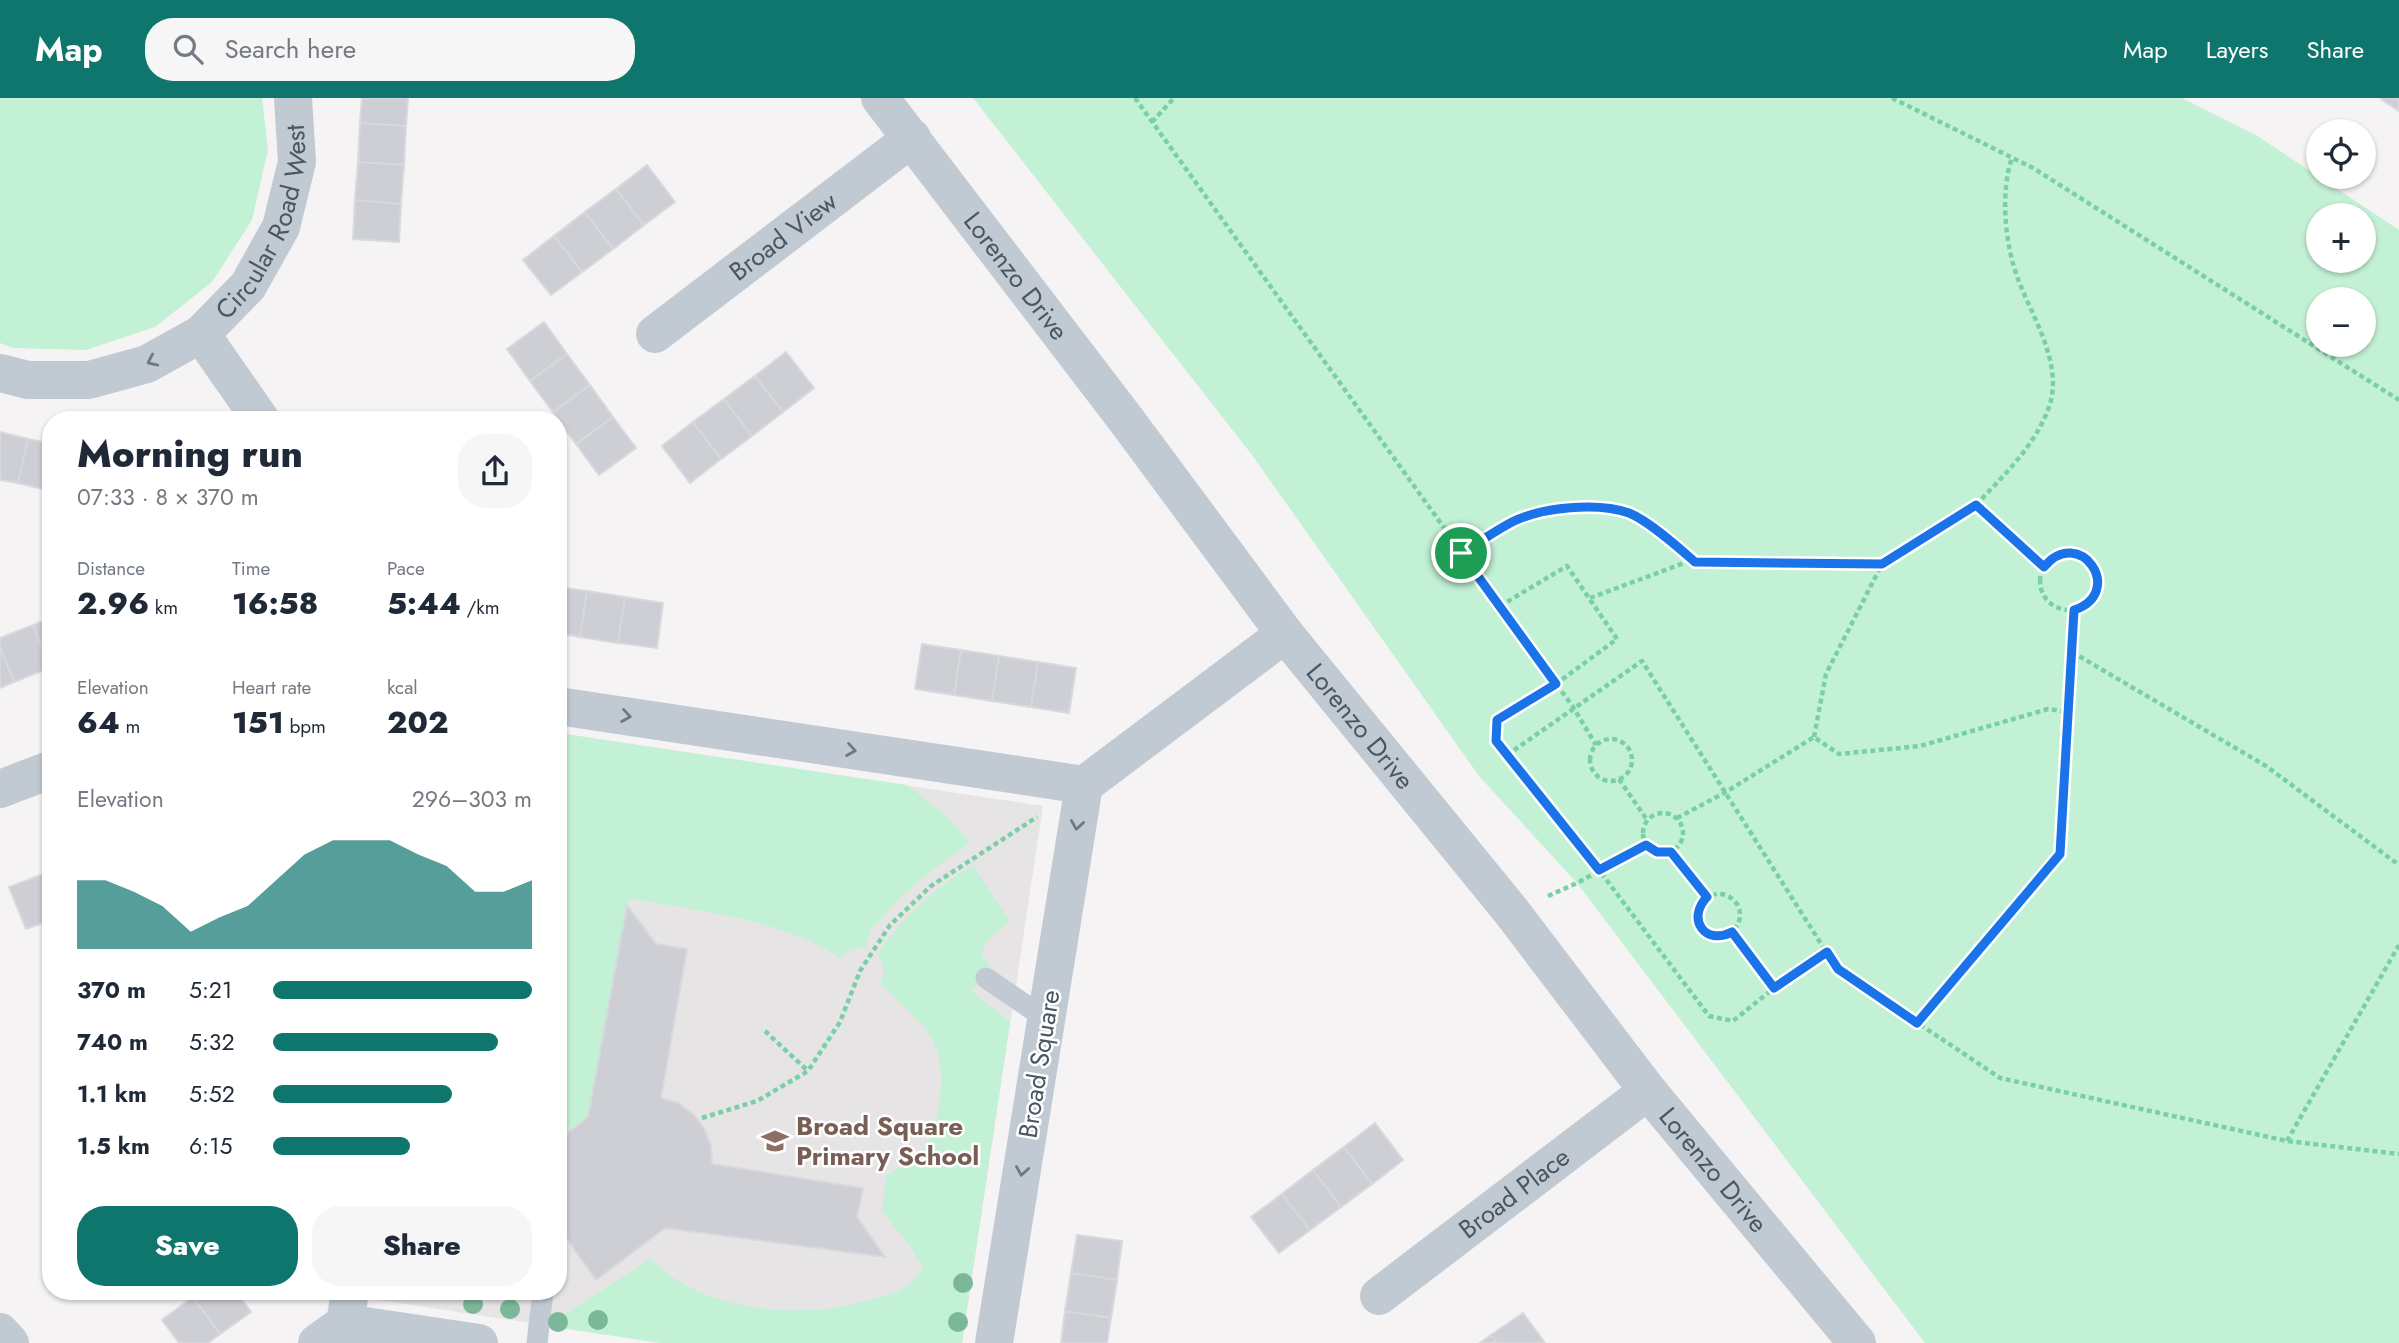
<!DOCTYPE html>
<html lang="en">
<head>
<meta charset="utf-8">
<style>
	:root { --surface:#fff; --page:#f6f6f7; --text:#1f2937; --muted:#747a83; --accent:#0f766e }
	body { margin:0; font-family:Jost,sans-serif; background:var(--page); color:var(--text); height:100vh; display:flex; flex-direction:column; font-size:26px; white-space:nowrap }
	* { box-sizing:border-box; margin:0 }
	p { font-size:23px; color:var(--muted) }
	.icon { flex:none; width:38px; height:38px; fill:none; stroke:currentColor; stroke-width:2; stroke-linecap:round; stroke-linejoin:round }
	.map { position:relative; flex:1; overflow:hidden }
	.drawer { position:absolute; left:42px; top:313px; width:525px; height:889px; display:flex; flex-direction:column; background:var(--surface); border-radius:28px; box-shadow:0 2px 5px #0004 }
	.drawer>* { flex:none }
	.tools { position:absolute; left:2306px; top:21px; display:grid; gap:14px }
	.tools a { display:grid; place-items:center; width:70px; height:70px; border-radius:50%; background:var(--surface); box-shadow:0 2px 5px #0004; font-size:35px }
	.pin { position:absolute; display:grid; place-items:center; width:60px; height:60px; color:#fff; margin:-30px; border:4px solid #fff; border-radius:50%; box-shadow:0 2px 7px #0007 }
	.round { display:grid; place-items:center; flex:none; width:74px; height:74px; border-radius:28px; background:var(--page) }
	.summary { display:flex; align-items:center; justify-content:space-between; height:119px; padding:0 35px }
	h1 { font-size:38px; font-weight:800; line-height:52px }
	.figures { display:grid; grid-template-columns:repeat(3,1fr); gap:10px; height:119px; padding:7px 35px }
	.figures div { display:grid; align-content:center }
	.figures b { font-size:30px; font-weight:800 }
	.figures small { font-size:19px; font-weight:400 }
	.figures p { font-size:19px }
	.chart { height:196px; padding:14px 35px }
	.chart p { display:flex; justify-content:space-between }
	.chart svg { width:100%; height:126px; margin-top:7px; fill:var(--accent); opacity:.7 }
	.action { display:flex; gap:14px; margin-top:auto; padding:14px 35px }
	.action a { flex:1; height:80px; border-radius:28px; background:var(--accent); color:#fff; font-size:28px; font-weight:800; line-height:80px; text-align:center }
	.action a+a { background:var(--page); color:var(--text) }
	ul { padding:0 35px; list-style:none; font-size:23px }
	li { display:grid; grid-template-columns:112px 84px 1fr; align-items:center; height:52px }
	li i { height:18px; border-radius:9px; background:var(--accent) }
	header { display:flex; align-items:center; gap:42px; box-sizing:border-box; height:98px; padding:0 35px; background:var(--accent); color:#fff }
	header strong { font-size:33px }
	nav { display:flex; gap:38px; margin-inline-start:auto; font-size:24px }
	.search { width:490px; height:63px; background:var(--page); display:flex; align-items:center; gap:18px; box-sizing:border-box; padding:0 24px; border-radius:28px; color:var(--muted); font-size:26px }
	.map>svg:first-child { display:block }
	.education { fill:#e6e4e5 }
	.green { fill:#c3f1d5; fill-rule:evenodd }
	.building { fill:#cdcfd5; stroke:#d7d9de; stroke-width:2 }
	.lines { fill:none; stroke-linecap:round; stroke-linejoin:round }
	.path { stroke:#7ad0a6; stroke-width:4.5; stroke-dasharray:5 3.5; stroke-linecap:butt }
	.lane { stroke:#c1cad2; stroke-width:21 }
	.street { stroke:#c1cad2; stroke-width:38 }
	.tree { fill:#7bb799 }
	.oneway { stroke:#6e7983 }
	.route-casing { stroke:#fff; stroke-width:14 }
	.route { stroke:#1a73e8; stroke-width:9 }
	.labels { text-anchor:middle; stroke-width:5; stroke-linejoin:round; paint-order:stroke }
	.street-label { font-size:26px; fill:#4a5661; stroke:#fff }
	.education-label { font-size:26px; font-weight:bold; fill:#785e54; stroke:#fff; text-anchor:start }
</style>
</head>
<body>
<header>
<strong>Map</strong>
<div class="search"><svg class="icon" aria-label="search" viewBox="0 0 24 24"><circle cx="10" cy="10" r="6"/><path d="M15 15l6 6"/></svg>Search here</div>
<nav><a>Map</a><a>Layers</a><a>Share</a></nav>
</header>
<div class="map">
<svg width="2399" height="1245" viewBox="0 0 2399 1245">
	<rect width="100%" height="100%" fill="#f5f3f3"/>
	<path class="education" d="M 558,635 L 1043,708 L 962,1245 L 661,1245 L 380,1202 L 381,1194 L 558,1194 Z"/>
	<path class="green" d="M 0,0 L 262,0 L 268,52 L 252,122 L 212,184 L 155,229 L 86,252 L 13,250 L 0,245 Z
		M 973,0 L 2182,0 L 2256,37 L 2399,132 L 2399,1245 L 1925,1245 L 1577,785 L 1479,678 L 1252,357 ZM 2319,117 L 2364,117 L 2364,163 L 2319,163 ZM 2364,201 L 2364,247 L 2319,247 L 2319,201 Z
		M 558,635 L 907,687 L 945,717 L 970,745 L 932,772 L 901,799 L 871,831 L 866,849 L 851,851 L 840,860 C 784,821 695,813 629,800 L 588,1019 L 558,1043 Z
		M 973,767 L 1010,824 C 998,833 983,841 982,857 L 992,869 L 971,893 L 1010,923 L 962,1245 L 661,1245 L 547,1228 L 650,1161 C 660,1168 669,1178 680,1184 C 735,1217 814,1219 874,1201 C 885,1198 900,1194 909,1187 C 914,1182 919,1175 923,1170 L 909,1147 L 882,1113 L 886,1078 C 901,1069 919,1060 927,1045 C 942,1019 948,961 929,936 C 916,918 896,902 880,886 L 884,871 L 878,856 C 902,818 936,790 973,767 Z"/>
	<path class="building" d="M 362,0 L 408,0 L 406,28 L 360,25 Z
		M 2382,0 L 2399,0 L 2399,13 L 2381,1 Z
		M 360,25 L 406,28 L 404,67 L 358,64 Z
		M 358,64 L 404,67 L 401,106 L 355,102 Z
		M 647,67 L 675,104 L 644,127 L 616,91 Z
		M 616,91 L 644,127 L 613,151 L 585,114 Z
		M 355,102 L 401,106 L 399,144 L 353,141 Z
		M 585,114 L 613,151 L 582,174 L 554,138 Z
		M 554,138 L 582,174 L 551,197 L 523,162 Z
		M 544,224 L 567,256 L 530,283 L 507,251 Z
		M 786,254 L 814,290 L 783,314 L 755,278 Z
		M 567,256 L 590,287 L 553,314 L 530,283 Z
		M 755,278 L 783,314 L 752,338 L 724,301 Z
		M 590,287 L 613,319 L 576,346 L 553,314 Z
		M 724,301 L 752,338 L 721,361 L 693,324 Z
		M 613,319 L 636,350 L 599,377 L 576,346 Z
		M 693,324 L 721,361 L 690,385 L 662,348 Z
		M 0,334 L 28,341 L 18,385 L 0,382 Z
		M 28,341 L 51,346 L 51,393 L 18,385 Z
		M 558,489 L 587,493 L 580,539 L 558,535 Z
		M 587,493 L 625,499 L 618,545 L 580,539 Z
		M 625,499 L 663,505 L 657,550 L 618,545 Z
		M 51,520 L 51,570 L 50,570 L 33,527 Z
		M 33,527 L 50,570 L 14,584 L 0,549 L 0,540 Z
		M 922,546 L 961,552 L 954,597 L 915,591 Z
		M 0,549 L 14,584 L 0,590 Z
		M 961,552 L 999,558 L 992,603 L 954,597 Z
		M 999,558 L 1038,564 L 1031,609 L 992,603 Z
		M 1038,564 L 1076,570 L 1069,615 L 1031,609 Z
		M 46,775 L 51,787 L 51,822 L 26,831 L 9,789 Z
		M 627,807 L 656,846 L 687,851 L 661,1000 L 678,1005 L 693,1016 L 704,1030 L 711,1048 L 712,1066 L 863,1090 L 857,1119 L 885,1159 L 665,1130 L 596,1182 L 558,1128 L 558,1043 L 588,1019 Z
		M 1375,1025 L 1403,1062 L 1372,1086 L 1344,1049 Z
		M 1344,1049 L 1372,1086 L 1341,1109 L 1313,1072 Z
		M 1313,1072 L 1341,1109 L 1310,1132 L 1282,1096 Z
		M 1282,1096 L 1310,1132 L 1279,1155 L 1251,1119 Z
		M 1077,1137 L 1122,1143 L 1117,1182 L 1071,1175 Z
		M 1071,1175 L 1117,1182 L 1111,1220 L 1065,1213 Z
		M 201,1194 L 236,1194 L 251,1214 L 220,1236 L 193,1199 Z
		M 193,1199 L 220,1236 L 208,1245 L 179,1245 L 162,1222 Z
		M 1065,1213 L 1111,1220 L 1107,1245 L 1061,1245 Z
		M 1523,1215 L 1545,1245 L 1497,1245 L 1491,1237 Z
		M 1491,1237 L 1497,1245 L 1480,1245 Z"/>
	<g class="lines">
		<path class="path" d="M 1135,0 L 1573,609 L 1596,647
			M 1892,0 L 2033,70 L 2399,302
			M 1152,24 L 1174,0
			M 1976,407 C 2004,377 2035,348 2049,309 C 2064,266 2032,219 2018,181 C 2005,147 2000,94 2012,60
			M2040 483a29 29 0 1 1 58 0a29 29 0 1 1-58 0Z
			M 1461,455 C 1478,445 1494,433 1512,424 C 1542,409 1598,403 1629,415 C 1649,423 1679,450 1695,464
			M 1590,500 L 1687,464 L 1882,466
			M 1500,508 L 1567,468 L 1617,541 L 1556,586 L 1497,622 L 1496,643 L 1599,772 L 1709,918 L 1733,923 L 1774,890 L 1732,834
			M 2072,554 L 2266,668 L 2399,767
			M 2068,614 L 2074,512
			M 1814,639 L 1826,576 L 1882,466 L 1976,407 L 2044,469
			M1590 662a21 21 0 1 1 42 0a21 21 0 1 1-42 0Z
			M 1507,657 L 1642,563 L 1837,871 L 2000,980 L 2287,1043 L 2399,1056
			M 1619,681 L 1647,722
			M1643 735a20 20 0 1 1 40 0a20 20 0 1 1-40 0Z
			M 1677,720 L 1726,694 L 1814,639 L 1839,656 L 1920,648 L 2048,611 L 2068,614 L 2060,756 L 1918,925
			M 1671,754 L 1707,799
			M1698 817a21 21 0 1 1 42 0a21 21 0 1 1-42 0Z
			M 1548,798 L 1577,785 L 1646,747
			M 1774,890 L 1827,854
			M 765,933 L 808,973
			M 702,1020 L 757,1003 L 808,973 L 840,924 L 860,873 L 890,827 L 931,788 L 1037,719
			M 2287,1043 L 2399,847"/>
		<path class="lane" d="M 986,880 L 1046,921
			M 537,1245 L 543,1194"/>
		<g class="street">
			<path id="s1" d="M 880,0 L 1127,323 L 1285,536 L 1511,813 L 1648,993 L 1857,1245"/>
			<path d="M 201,236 L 261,322"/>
			<path id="s2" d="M 655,236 L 912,40"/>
			<path id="s3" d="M 0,275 L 28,282 L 89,282 L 147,266 L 201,236 L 248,188 L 281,129 L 297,64 L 293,0"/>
			<path d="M 558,608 L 1084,687 L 994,1245"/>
			<path d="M 1084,687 L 1285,536"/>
			<path d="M 0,691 L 47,673"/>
			<path id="s4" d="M 1379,1198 L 1648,993"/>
			<path d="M 345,1225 L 479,1245"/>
			<path d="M 0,1234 L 10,1245"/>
			<path d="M 317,1245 L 345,1225 L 350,1194"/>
		</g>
	</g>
	<g class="tree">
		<circle cx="963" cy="1185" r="10"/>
		<circle cx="473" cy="1206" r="10"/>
		<circle cx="510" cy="1211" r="10"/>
		<circle cx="598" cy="1222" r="10"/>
		<circle cx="558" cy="1224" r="10"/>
		<circle cx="958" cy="1224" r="10"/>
	</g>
	<defs><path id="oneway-chevron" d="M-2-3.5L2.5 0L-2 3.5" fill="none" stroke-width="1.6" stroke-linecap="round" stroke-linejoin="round" transform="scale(1.75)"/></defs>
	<g class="oneway">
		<use href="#oneway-chevron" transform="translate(152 263) rotate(155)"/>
		<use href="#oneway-chevron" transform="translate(626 618) rotate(9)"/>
		<use href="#oneway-chevron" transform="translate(851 652) rotate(9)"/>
		<use href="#oneway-chevron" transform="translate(1077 727) rotate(99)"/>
		<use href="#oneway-chevron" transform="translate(1022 1073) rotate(99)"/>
	</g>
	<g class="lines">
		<defs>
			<path id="route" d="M 1976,407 L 2044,469 C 2079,426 2127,494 2074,512 L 2060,756 L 1917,925 L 1838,871 L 1827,854 L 1774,890 L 1732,834 C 1705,848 1686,821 1707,799 L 1671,754 L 1657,754 L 1646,747 L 1599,772 L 1496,643 L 1497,622 L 1556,586 L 1461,455 C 1478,445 1495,433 1512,424 C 1542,409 1598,404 1629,415 C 1649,423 1679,450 1695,464 L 1882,466 Z"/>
		</defs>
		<use href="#route" class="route-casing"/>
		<use href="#route" class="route"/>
	</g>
	<defs>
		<symbol id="school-bare" viewBox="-9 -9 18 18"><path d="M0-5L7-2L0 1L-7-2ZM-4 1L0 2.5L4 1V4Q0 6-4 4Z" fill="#8d6e63" stroke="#fff" stroke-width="2.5" paint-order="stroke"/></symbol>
	</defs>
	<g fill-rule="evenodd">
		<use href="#school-bare" x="756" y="1024" width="38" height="38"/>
	</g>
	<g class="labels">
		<g class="street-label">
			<text dy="9" stroke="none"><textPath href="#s3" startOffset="345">Circular Road West</textPath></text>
			<text dy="9" stroke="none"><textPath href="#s2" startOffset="161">Broad View</textPath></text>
			<text dy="9" stroke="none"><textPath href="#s1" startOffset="224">Lorenzo Drive</textPath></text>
			<text dy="9" stroke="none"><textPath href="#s1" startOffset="791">Lorenzo Drive</textPath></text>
			<text transform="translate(1039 966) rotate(-81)" y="9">Broad Square</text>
			<text dy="9" stroke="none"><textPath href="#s1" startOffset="1358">Lorenzo Drive</textPath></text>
			<text dy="9" stroke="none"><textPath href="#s4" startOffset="170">Broad Place</textPath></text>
		</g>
		<g class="education-label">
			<text x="796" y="1037">Broad Square<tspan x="796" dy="30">Primary School</tspan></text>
		</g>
	</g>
</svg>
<div class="tools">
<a><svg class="icon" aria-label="locate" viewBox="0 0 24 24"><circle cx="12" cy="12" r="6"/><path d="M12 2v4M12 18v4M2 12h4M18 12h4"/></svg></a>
<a>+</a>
<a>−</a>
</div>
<div class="pin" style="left:1461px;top:455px;background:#1e9e55"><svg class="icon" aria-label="arrive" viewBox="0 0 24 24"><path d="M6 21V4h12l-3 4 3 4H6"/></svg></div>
<section class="drawer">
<div class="summary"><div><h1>Morning run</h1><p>07:33 · 8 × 370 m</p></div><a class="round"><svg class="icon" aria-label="share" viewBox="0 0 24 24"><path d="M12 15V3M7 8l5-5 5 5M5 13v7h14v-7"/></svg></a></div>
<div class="figures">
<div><p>Distance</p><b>2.96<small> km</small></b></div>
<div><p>Time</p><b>16:58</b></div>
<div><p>Pace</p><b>5:44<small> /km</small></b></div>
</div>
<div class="figures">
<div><p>Elevation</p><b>64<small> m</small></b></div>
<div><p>Heart rate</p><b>151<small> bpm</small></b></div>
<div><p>kcal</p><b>202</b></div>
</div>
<div class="chart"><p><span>Elevation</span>296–303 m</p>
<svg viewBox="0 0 160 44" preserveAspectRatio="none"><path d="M0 44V20L10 20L20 24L30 29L40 38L50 33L60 29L70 20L80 11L90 6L100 6L110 6L120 11L130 15L140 24L150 24L160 20V44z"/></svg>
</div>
<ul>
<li><b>370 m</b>5:21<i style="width:100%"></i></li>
<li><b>740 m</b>5:32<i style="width:87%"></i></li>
<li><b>1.1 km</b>5:52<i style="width:69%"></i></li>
<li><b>1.5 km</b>6:15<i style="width:53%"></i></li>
</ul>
<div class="action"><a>Save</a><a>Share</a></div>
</section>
</div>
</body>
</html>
